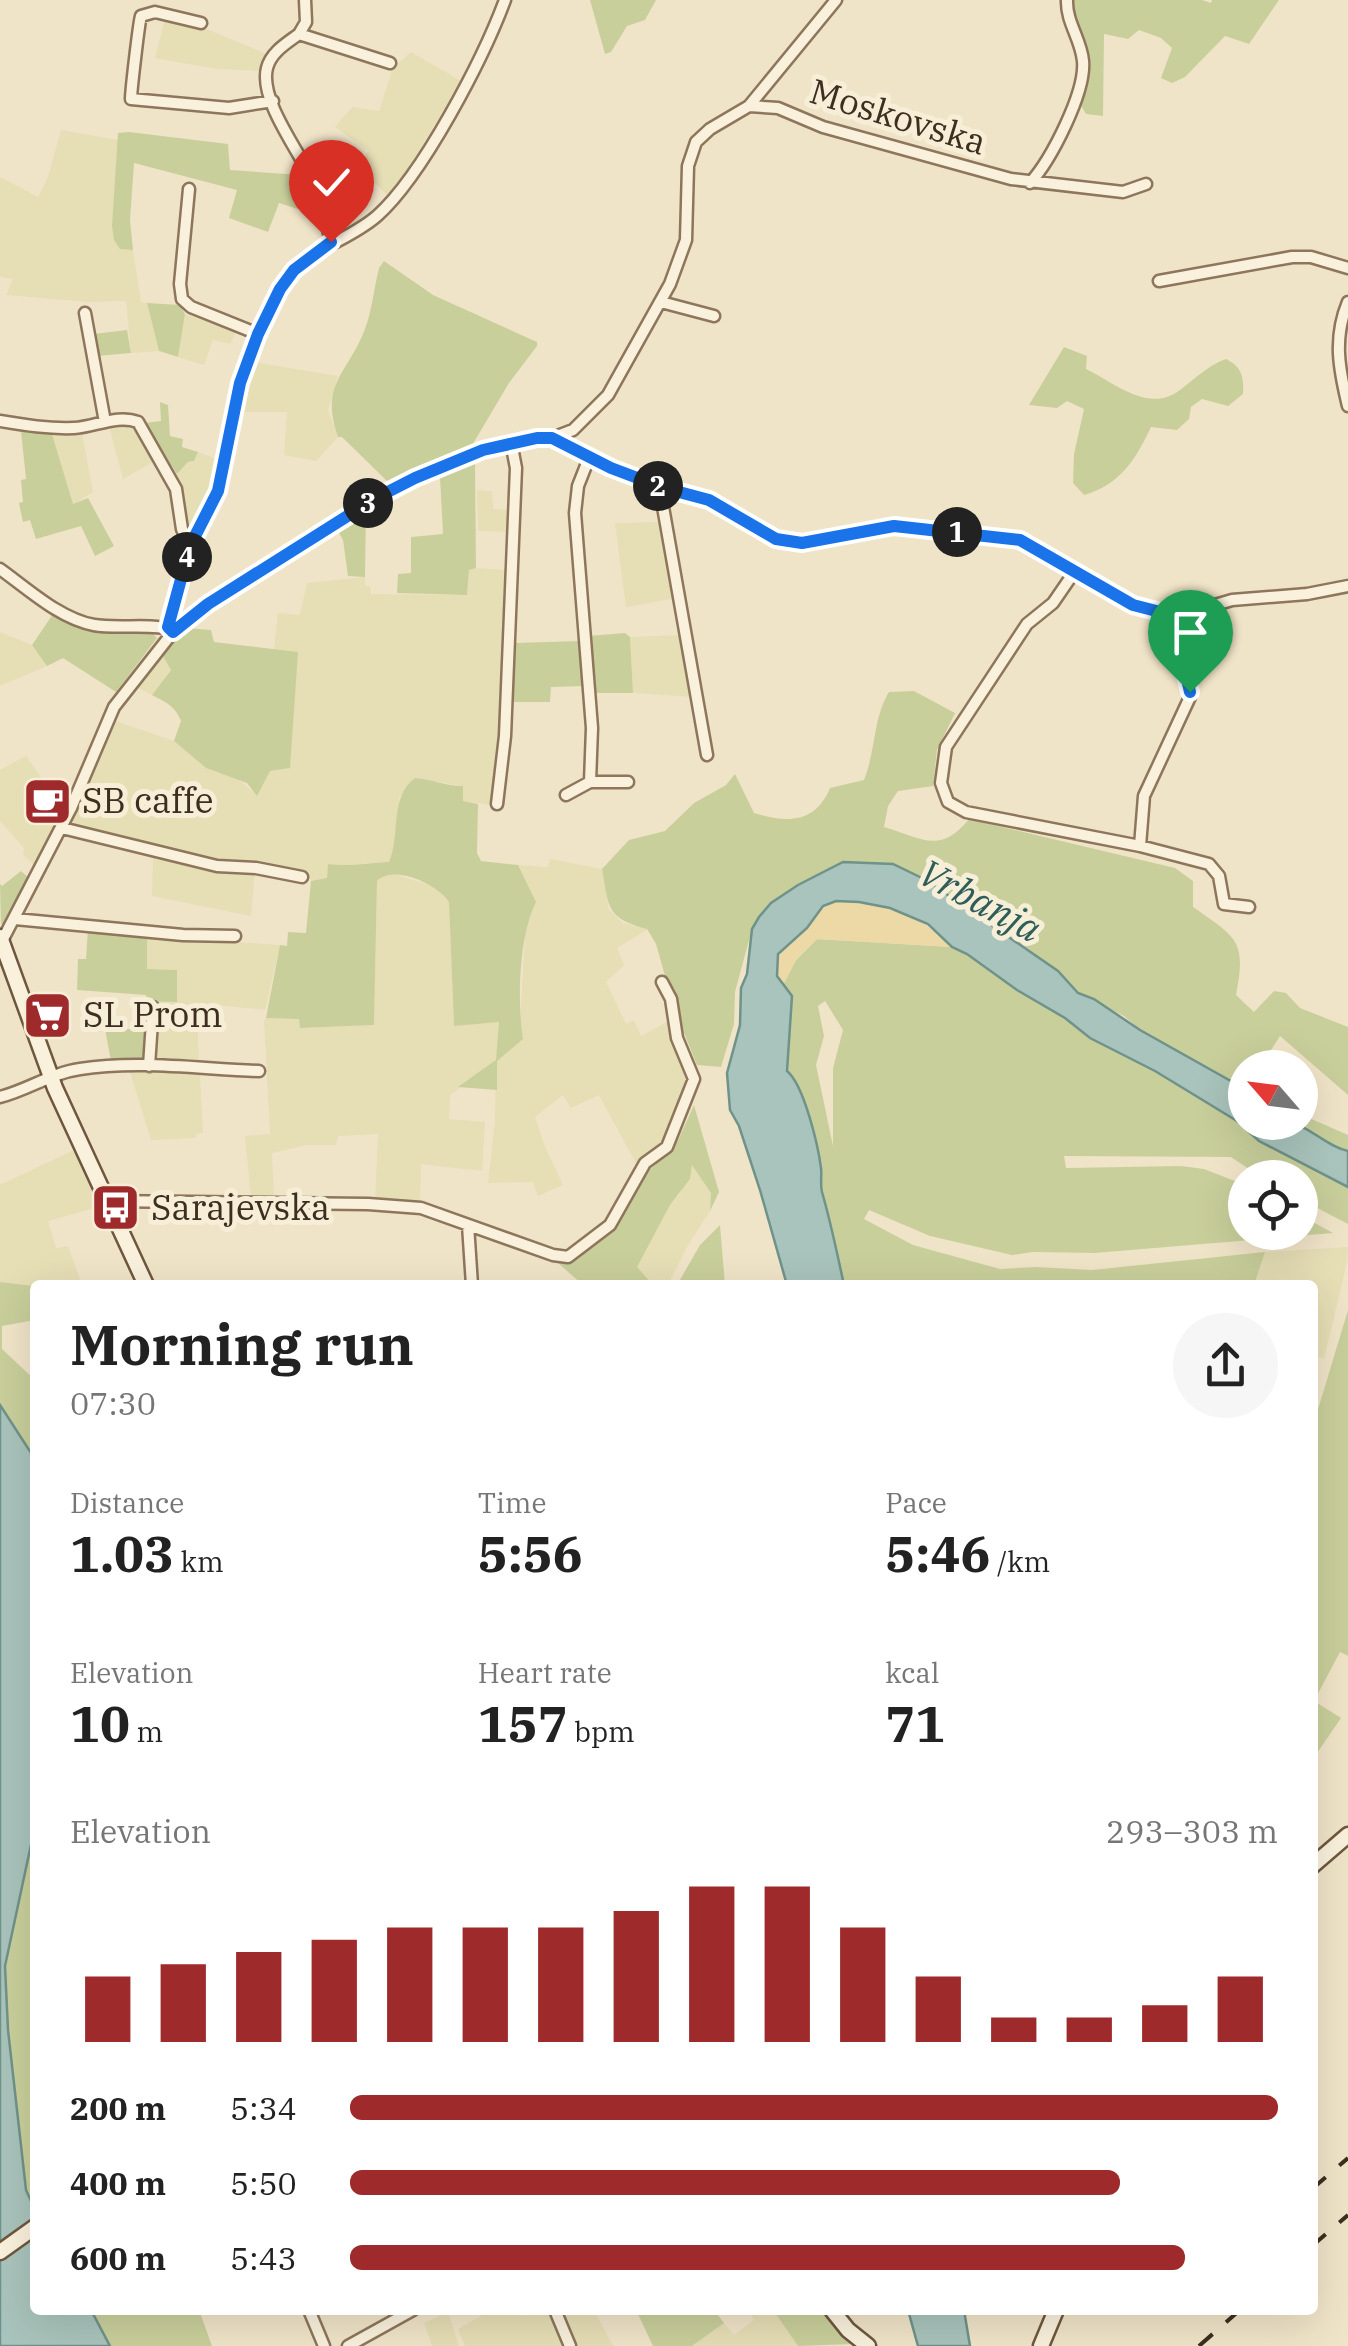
<!DOCTYPE html>
<html lang="en">
<head>
<meta charset="utf-8">
<style>
	:root { --surface:#fff; --page:#f6f6f6; --text:#222; --muted:#767676; --accent:#9e2a2b }
	body { margin:0; font-family:"IBM Plex Serif",serif; background:var(--page); color:var(--text); height:100vh; display:flex; flex-direction:column; font-size:38px; white-space:nowrap }
	* { box-sizing:border-box; margin:0 }
	p { font-size:32px; color:var(--muted) }
	.icon { flex:none; width:55px; height:55px; fill:none; stroke:currentColor; stroke-width:2; stroke-linecap:round; stroke-linejoin:round }
	.map { position:relative; flex:1; overflow:hidden }
	.side { position:absolute; left:30px; top:1280px; width:1288px; height:1035px; display:flex; flex-direction:column; background:var(--surface); border-radius:10px; box-shadow:0 10px 40px #0002 }
	.side>* { flex:none }
	.needle { width:65px; rotate:298deg }
	.buttons { position:absolute; left:1228px; top:1050px; display:grid; gap:20px }
	.buttons a { display:grid; place-items:center; width:90px; height:90px; border-radius:50%; background:var(--surface); box-shadow:0 10px 40px #0002; font-size:50px }
	.pin { position:absolute; display:grid; place-items:center; width:85px; height:85px; color:#fff; margin:-102px -42px; border-radius:50% 50% 50% 0; rotate:-45deg; box-shadow:0 0 10px #0007 }
	.pin .icon { rotate:45deg }
	.km { position:absolute; width:50px; height:50px; margin:-25px; border-radius:50%; background:#222; color:#fff; font-size:28px; line-height:50px; text-align:center }
	.round { display:grid; place-items:center; flex:none; width:105px; height:105px; border-radius:52px; background:var(--page) }
	.head { display:flex; align-items:center; justify-content:space-between; height:170px; padding:0 40px }
	h1 { font-size:55px; font-weight:700; line-height:75px }
	.figures { display:grid; grid-template-columns:repeat(3,1fr); gap:15px; height:170px; padding:10px 40px }
	.figures div { display:grid; align-content:center }
	.figures b { font-size:50px; font-weight:700 }
	.figures small { font-size:28px; font-weight:400 }
	.figures p { font-size:28px }
	.chart { height:280px; padding:20px 40px }
	.chart p { display:flex; justify-content:space-between }
	.chart svg { width:100%; height:180px; margin-top:10px; stroke:var(--accent); stroke-width:6 }
	ul { padding:0 40px; list-style:none; font-size:32px }
	li { display:grid; grid-template-columns:160px 120px 1fr; align-items:center; height:75px }
	li i { height:25px; border-radius:12px; background:var(--accent) }
	.map>svg:first-child { display:block }
	.farmland { fill:#e6deb5 }
	.green { fill:#c9cf9b; fill-rule:evenodd }
	.sand { fill:#ecd9a5 }
	.water { fill:#a9c4bc; stroke:#6f938a; stroke-width:2.5 }
	.lines { fill:none; stroke-linecap:round; stroke-linejoin:round }
	.street-casing { stroke:#8d765c; stroke-width:15 }
	.secondary-casing { stroke:#6f573f; stroke-width:19 }
	.street { stroke:#faf1dc; stroke-width:10 }
	.secondary { stroke:#faf1dc; stroke-width:14 }
	.rail { stroke:#3d2e20; stroke-width:4; stroke-dasharray:18 18; stroke-linecap:butt }
	.route-casing { stroke:#fff; stroke-width:20 }
	.route { stroke:#1a73e8; stroke-width:12 }
	.labels { text-anchor:middle; stroke-width:10; stroke-linejoin:round; paint-order:stroke }
	.street-label { font-size:35px; fill:#3d2e20; stroke:#f7eed8 }
	.poi-label { font-size:35px; fill:#3d2e20; stroke:#f7eed8; text-anchor:start }
	.water-label { font-size:38px; font-style:italic; fill:#2f5d5a; stroke:#f7eed8 }
</style>
</head>
<body>
<div class="map">
<svg width="1348" height="2346" viewBox="0 0 1348 2346">
	<rect width="100%" height="100%" fill="#f0e4c8"/>
	<path class="farmland" d="M 165,19 L 204,28 L 269,55 L 261,71 L 217,69 L 155,58 Z
		M 411,52 L 461,81 L 390,198 L 358,167 L 368,151 L 335,127 L 352,107 L 379,111 L 393,68 Z
		M 61,130 L 118,140 L 114,239 L 120,249 L 133,250 L 141,302 L 147,303 L 159,351 L 131,353 L 126,301 L 88,302 L 6,295 L 13,279 L 0,277 L 0,177 L 38,197 L 48,177 Z
		M 185,314 L 236,332 L 230,344 L 213,340 L 204,365 L 178,357 Z
		M 252,362 L 338,376 L 328,410 L 338,437 L 316,461 L 284,455 L 287,412 L 240,412 Z
		M 121,425 L 137,431 L 156,460 L 123,479 L 109,426 Z
		M 52,434 L 82,434 L 93,492 L 73,505 Z
		M 198,452 L 219,460 L 207,506 L 197,527 L 189,530 L 186,527 L 185,501 L 177,474 L 188,462 L 194,461 Z
		M 477,490 L 492,491 L 493,509 L 511,510 L 509,532 L 478,531 Z
		M 661,522 L 676,598 L 626,607 L 615,523 Z
		M 476,568 L 507,570 L 501,735 L 493,805 L 462,801 L 462,786 L 415,778 L 399,798 L 398,836 L 389,862 L 365,863 L 352,867 L 329,864 L 327,879 L 311,881 L 308,873 L 247,860 L 227,863 L 71,824 L 113,720 L 174,741 L 206,768 L 237,778 L 257,795 L 270,771 L 290,768 L 297,652 L 274,649 L 278,613 L 300,615 L 307,583 L 365,577 L 365,586 L 370,586 L 371,594 L 467,595 L 469,570 Z
		M 0,632 L 32,645 L 47,666 L 0,686 Z
		M 684,635 L 693,697 L 633,693 L 630,637 Z
		M 163,656 L 171,669 L 152,695 L 134,686 Z
		M 26,756 L 64,810 L 35,866 L 23,854 L 24,848 L 0,821 L 0,770 Z
		M 153,854 L 227,872 L 255,870 L 251,916 L 152,896 Z
		M 550,859 L 602,869 L 609,910 L 623,923 L 648,929 L 617,948 L 624,965 L 606,982 L 626,1024 L 634,1020 L 641,1036 L 672,1019 L 689,1083 L 663,1144 L 647,1154 L 638,1167 L 599,1095 L 571,1108 L 563,1095 L 535,1117 L 544,1144 L 563,1185 L 538,1196 L 533,1182 L 488,1183 L 495,1122 L 496,1061 L 450,1095 L 449,1119 L 485,1122 L 482,1171 L 421,1164 L 420,1205 L 375,1201 L 378,1134 L 338,1136 L 336,1145 L 306,1145 L 272,1153 L 274,1198 L 251,1198 L 245,1136 L 270,1134 L 264,1021 L 266,1018 L 300,1019 L 301,1028 L 374,1025 L 377,881 L 380,876 L 390,873 L 434,886 L 449,902 L 454,1025 L 499,1022 L 497,1059 L 523,1039 L 520,1021 L 526,919 L 535,902 L 518,865 L 548,867 Z
		M 147,936 L 280,945 L 265,1010 L 197,1003 L 199,1063 L 157,1061 L 153,1058 L 156,1001 L 176,1001 L 176,970 L 147,969 Z
		M 130,1072 L 200,1074 L 203,1133 L 196,1134 L 196,1138 L 151,1140 Z
		M 76,1149 L 102,1206 L 48,1221 L 56,1248 L 68,1246 L 82,1285 L 35,1286 L 0,1282 L 0,1185 Z
		M 692,1164 L 711,1193 L 710,1211 L 688,1245 L 668,1285 L 653,1285 L 636,1267 L 670,1205 L 680,1194 Z
		M 1348,1247 L 1347,1262 L 1324,1359 L 1313,1355 L 1312,1285 L 1254,1285 L 1265,1252 Z
		M 479,2310 L 519,2310 L 521,2316 L 530,2310 L 548,2310 L 563,2346 L 465,2346 L 458,2329 L 481,2316 Z
		M 561,2310 L 594,2310 L 613,2346 L 575,2346 Z
		M 748,2310 L 773,2310 L 798,2346 L 692,2346 L 724,2323 L 734,2335 L 754,2320 Z
		M 448,2312 L 459,2346 L 432,2346 L 424,2323 Z"/>
	<path class="green" d="M 590,0 L 656,0 L 645,20 L 627,26 L 611,52 L 605,54 Z
		M 1074,0 L 1202,0 L 1211,3 L 1212,0 L 1279,0 L 1249,44 L 1225,36 L 1185,77 L 1172,83 L 1161,78 L 1172,48 L 1161,38 L 1139,30 L 1128,39 L 1104,34 L 1103,116 L 1086,114 L 1080,104 L 1091,64 L 1073,13 Z
		M 129,132 L 228,144 L 230,170 L 301,175 L 320,216 L 279,203 L 268,232 L 229,218 L 237,190 L 134,163 L 130,220 L 133,250 L 120,249 L 114,240 L 112,226 L 118,133 Z
		M 384,261 L 433,295 L 537,342 L 537,346 L 509,383 L 471,447 L 388,482 L 342,437 L 338,437 C 319,383 348,374 365,329 C 372,310 374,288 379,268 Z
		M 147,303 L 180,305 L 185,314 L 178,357 L 159,351 Z
		M 127,330 L 131,353 L 97,356 L 94,334 Z
		M 1064,347 L 1087,356 L 1086,369 C 1115,383 1149,414 1180,390 C 1196,378 1207,366 1226,359 C 1242,367 1244,377 1243,394 L 1228,406 L 1202,399 L 1191,407 L 1189,419 L 1177,430 L 1151,427 C 1136,459 1120,485 1084,495 L 1073,483 L 1074,454 L 1084,409 L 1067,401 L 1057,408 L 1029,405 Z
		M 160,402 L 168,405 L 170,436 L 183,439 L 182,447 L 198,452 L 194,461 L 188,462 L 177,474 L 144,423 L 161,421 Z
		M 21,431 L 52,434 L 73,504 L 88,498 L 114,546 L 95,556 L 81,526 L 36,539 L 30,520 L 23,522 L 19,503 L 23,502 L 21,480 L 26,479 Z
		M 475,460 L 476,568 L 469,570 L 467,595 L 397,593 L 398,574 L 411,573 L 411,537 L 443,534 L 440,477 Z
		M 366,510 L 365,577 L 348,576 L 343,540 L 338,531 Z
		M 53,614 C 86,631 116,633 152,633 L 157,638 L 116,692 L 63,658 L 47,666 L 32,645 Z
		M 186,628 L 211,630 L 214,642 L 298,652 L 290,768 L 270,771 L 257,796 L 247,783 L 206,768 L 174,741 L 181,721 C 175,706 167,703 152,695 L 171,670 L 163,656 Z
		M 625,633 L 630,637 L 633,693 L 592,693 L 588,636 Z
		M 581,641 L 584,686 L 551,687 L 550,702 L 510,702 L 514,643 Z
		M 914,691 L 955,713 L 937,750 L 933,786 L 898,791 L 888,806 L 884,827 C 922,838 940,855 969,819 L 1175,868 L 1193,881 L 1193,907 C 1236,937 1247,940 1236,995 L 1254,1012 L 1274,991 L 1286,993 L 1300,1008 L 1348,1027 L 1348,1095 L 1280,1036 L 1260,1067 L 1245,1068 L 1245,1089 L 1236,1085 L 1140,1030 L 1124,1016 L 1078,993 L 1058,971 L 926,880 L 893,864 L 842,862 L 798,884 L 771,903 L 759,917 L 752,929 L 735,992 L 734,1024 L 721,1067 L 697,1065 L 684,1033 L 675,991 L 665,976 L 656,944 L 647,929 C 606,918 609,908 602,869 L 629,840 L 665,831 L 694,803 L 726,785 L 735,774 L 754,813 C 787,823 815,824 830,788 L 864,780 C 876,750 873,718 889,692 Z
		M 415,778 C 432,779 445,786 463,786 L 463,801 L 478,804 L 477,853 L 481,861 L 518,865 L 536,902 C 519,935 517,1002 523,1039 L 497,1061 L 497,1090 L 458,1087 L 496,1060 L 499,1022 L 454,1026 L 449,902 C 437,884 394,864 377,881 L 374,1025 L 300,1028 L 299,1019 L 266,1018 L 280,945 L 287,946 L 288,932 L 306,933 L 311,881 L 327,878 L 328,864 C 350,867 367,863 389,862 C 401,834 389,797 415,778 Z
		M 21,871 L 29,878 L 7,924 L 1,924 L 0,884 L 2,886 Z
		M 88,928 L 147,936 L 147,969 L 177,970 L 177,1002 L 147,1001 L 146,995 L 77,990 L 78,959 L 86,959 Z
		M 817,939 L 952,947 L 967,954 L 1017,990 L 1065,1018 L 1090,1039 L 1155,1071 L 1237,1121 L 1259,1141 L 1348,1187 L 1348,1224 L 1300,1199 L 1300,1178 L 1261,1177 L 1231,1157 L 1064,1156 L 1066,1168 L 1181,1166 L 1204,1169 L 1245,1185 L 1245,1232 L 1300,1232 L 1300,1215 L 1333,1233 L 1095,1253 L 1033,1252 L 1012,1255 L 930,1236 L 869,1210 L 864,1219 L 913,1245 L 1000,1269 L 1036,1267 L 1092,1270 L 1265,1252 L 1254,1285 L 844,1285 C 838,1253 831,1223 822,1192 C 820,1184 822,1176 821,1168 C 819,1145 804,1085 787,1071 L 792,996 L 783,985 L 796,960 ZM 825,1001 L 843,1030 L 833,1068 L 833,1146 L 816,1065 L 824,1036 L 818,1006 Z
		M 105,1029 L 147,1029 L 142,1060 L 111,1061 Z
		M 694,1105 L 719,1192 L 710,1211 L 711,1193 L 692,1165 L 690,1179 L 670,1205 L 637,1267 L 653,1285 L 583,1285 L 558,1263 L 573,1260 L 625,1213 L 645,1174 L 675,1147 Z
		M 1300,1114 L 1348,1135 L 1348,1151 C 1331,1148 1308,1131 1290,1123 L 1300,1122 Z
		M 720,1225 L 725,1285 L 677,1285 L 700,1245 Z
		M 0,1282 L 35,1286 L 35,1320 L 2,1326 L 2,1349 L 35,1380 L 35,1459 L 0,1405 Z
		M 1348,1310 L 1348,1656 L 1340,1652 L 1314,1701 L 1341,1718 L 1313,1759 L 1313,1426 Z
		M 35,1826 L 35,2210 L 26,2190 L 8,2030 L 5,1966 Z
		M 91,2310 L 199,2310 L 212,2346 L 110,2346 Z
		M 636,2310 L 714,2310 L 724,2323 L 692,2346 L 653,2346 Z
		M 773,2310 L 820,2310 L 852,2344 L 798,2346 Z"/>
	<path class="sand" d="M 836,901 C 887,905 914,910 952,947 L 817,939 L 796,959 L 783,985 C 760,952 792,948 807,927 C 816,915 820,906 836,901 Z"/>
	<path class="water" d="M 843,862 L 893,864 L 926,880 L 1058,971 L 1078,993 L 1094,999 L 1140,1030 L 1245,1089 L 1245,1122 C 1259,1122 1274,1120 1288,1122 C 1310,1126 1327,1147 1348,1151 L 1348,1187 L 1259,1141 L 1237,1121 L 1155,1071 L 1090,1038 L 1065,1018 L 1017,990 L 967,954 L 952,947 L 928,924 L 890,908 L 859,902 L 836,901 L 823,906 L 807,928 L 778,954 L 777,976 L 792,996 L 787,1071 C 804,1085 818,1145 821,1168 C 822,1176 820,1184 822,1192 C 831,1223 837,1253 844,1285 L 787,1285 L 760,1190 L 739,1126 L 730,1110 L 727,1073 L 740,1025 L 741,988 L 747,974 L 752,929 L 759,917 L 771,903 L 798,885 Z
		M 0,1405 L 35,1459 L 35,1826 L 5,1966 L 8,2030 L 26,2190 L 35,2210 L 35,2310 L 91,2310 L 110,2346 L 0,2346 Z
		M 908,2310 L 964,2310 L 970,2346 L 918,2346 Z"/>
	<g class="lines">
		<defs>
			<path id="street" d="M 201,23 L 155,12 L 141,16 C 139,22 131,91 131,99 L 229,108 L 273,101
				M 299,34 L 306,22 L 305,0
				M 749,106 L 778,108 L 823,127 L 1011,179 L 1123,192 L 1146,184
				M 1030,183 C 1051,160 1086,92 1083,61 C 1081,39 1066,22 1067,0
				M 189,189 L 180,284 L 182,299 L 191,307 L 258,334
				M 331,242 C 327,227 325,211 320,196 C 309,163 258,104 267,68 C 271,52 287,43 299,34 L 390,63
				M 1159,281 L 1292,257 L 1311,257 L 1348,268
				M 661,302 L 714,316
				M 1348,302 C 1333,338 1339,369 1348,406
				M 85,313 L 105,422
				M 0,421 C 24,425 49,429 74,428 C 95,427 117,414 138,422 L 176,489 L 182,529 L 190,546
				M 552,438 L 573,430 L 608,395 L 670,284 L 686,240 L 688,166 L 696,142 L 710,129 L 749,106 L 836,0
				M 589,458 L 578,486 L 575,513 L 592,728 L 590,782
				M 664,488 L 663,507 L 707,755
				M 0,569 C 28,589 60,619 94,625 C 115,629 158,623 171,630
				M 1075,571 L 1053,603 L 1027,624 L 946,747 L 941,783 L 948,802 L 966,812 L 1140,846 L 1209,864 L 1219,876 L 1224,904 L 1249,907
				M 168,627 C 175,601 179,571 190,546 C 198,527 213,512 218,492 C 237,421 240,344 285,282 C 310,247 347,242 377,216 C 423,175 483,59 505,0
				M 566,795 L 590,782 L 628,782
				M 497,804 L 505,736 L 516,468 L 511,442
				M 62,828 L 217,866 L 256,868 L 302,877
				M 1140,846 L 1144,796 L 1190,697 L 1183,652 L 1172,615
				M 15,919 L 183,935 L 235,936
				M 2,941 L 71,808 L 114,707 L 173,632 L 207,604 L 376,497 L 455,461 L 511,442 L 552,438 L 611,468 L 664,488 L 709,500 L 776,539 L 801,543 L 894,526 L 1020,540 L 1133,605 L 1160,614 L 1188,613 L 1232,600 L 1307,594 L 1348,586
				M 149,1066 L 153,1007
				M 0,1097 C 28,1090 51,1073 80,1069 C 138,1060 200,1069 259,1071
				M 107,1201 L 368,1204 L 421,1208 L 553,1255 L 568,1257 L 610,1225 L 645,1163 L 667,1147 L 694,1079 L 677,1038 L 671,999 L 662,982
				M 468,1225 L 472,1285
				M 309,2310 L 324,2346
				M 555,2310 L 570,2346
				M 348,2346 L 413,2310"/>
			<path id="secondary" d="M 0,937 L 55,1088 L 146,1285
				M 1312,1866 L 1348,1835
				M 0,2252 L 35,2227
				M 832,2310 L 848,2330 L 868,2346
				M 1041,2346 L 1056,2310"/>
		</defs>
		<use href="#street" class="street-casing"/>
		<use href="#secondary" class="secondary-casing"/>
		<use href="#street" class="street"/>
		<use href="#secondary" class="secondary"/>
		<path class="rail" d="M 1312,2189 L 1348,2158
			M 1312,2246 L 1348,2215
			M 1199,2346 L 1240,2310"/>
	</g>
	<g class="lines">
		<defs>
			<path id="route" d="M 331,242 L 294,270 L 280,289 L 258,334 L 240,383 L 218,491 L 190,546 L 168,627 L 173,632 L 208,604 L 376,498 L 415,478 L 483,450 L 537,438 L 552,438 L 611,468 L 664,488 L 709,500 L 776,539 L 802,543 L 894,526 L 1020,540 L 1133,605 L 1172,615 L 1190,692"/>
		</defs>
		<use href="#route" class="route-casing"/>
		<use href="#route" class="route"/>
	</g>
	<defs>
		<symbol id="cafe-square" viewBox="-11 -11 22 22"><rect x="-9" y="-9" width="18" height="18" rx="4" fill="#9e2a2b" stroke="#f7eed8"/><path d="M-5.5-4.5H6V0H3Q3 3.5 0 3.5H-2.5Q-5.5 3.5-5.5 0ZM3-3.2v2h1.7v-2ZM-6 4.5H4V6H-6Z" fill="#fff"/></symbol>
		<symbol id="supermarket-square" viewBox="-11 -11 22 22"><rect x="-9" y="-9" width="18" height="18" rx="4" fill="#9e2a2b" stroke="#f7eed8"/><path d="M-6-5.5h2.5l.6 2H6L4.5 2H-2.5L-4.4-4H-6ZM-1.5 3.2a1.3 1.3 0 1 0 .1 0ZM3 3.2a1.3 1.3 0 1 0 .1 0Z" fill="#fff"/></symbol>
		<symbol id="bus-square" viewBox="-11 -11 22 22"><rect x="-9" y="-9" width="18" height="18" rx="4" fill="#9e2a2b" stroke="#f7eed8"/><path d="M-5-6H5V4H4V6H2V4H-2V6H-4V4H-5ZM-3.5-4V0h7V-4ZM-3.5 1.2v1.5H-2V1.2ZM2 1.2v1.5H3.5V1.2Z" fill="#fff"/></symbol>
	</defs>
	<g fill-rule="evenodd">
		<use href="#cafe-square" x="20" y="774" width="55" height="55"/>
		<use href="#supermarket-square" x="20" y="988" width="55" height="55"/>
		<use href="#bus-square" x="88" y="1180" width="55" height="55"/>
	</g>
	<g class="labels">
		<g class="street-label">
			<text transform="translate(898 117) rotate(17)" y="12">Moskovska</text>
		</g>
		<g class="poi-label">
			<text x="82" y="813">SB caffe</text>
			<text x="83" y="1027">SL Prom</text>
			<text x="151" y="1220">Sarajevska</text>
		</g>
		<g class="water-label">
			<text transform="translate(980 901) rotate(28)" y="13">Vrbanja</text>
		</g>
	</g>
</svg>
<div class="buttons">
<a><svg class="needle" viewBox="-14 -14 28 28"><path d="M0-13l5 13h-10z" fill="#e53935"/><path d="M0 13l5-13h-10z" fill="#767676"/></svg></a>
<a><svg class="icon" aria-label="locate" viewBox="0 0 24 24"><circle cx="12" cy="12" r="6"/><path d="M12 2v4M12 18v4M2 12h4M18 12h4"/></svg></a>
</div>
<div class="pin" style="left:1190px;top:692px;background:#1e9e55"><svg class="icon" aria-label="arrive" viewBox="0 0 24 24"><path d="M6 21V4h12l-3 4 3 4H6"/></svg></div>
<div class="pin" style="left:331px;top:242px;background:#d93025"><svg class="icon" aria-label="check" viewBox="0 0 24 24"><path d="M5 12l5 5 9-10"/></svg></div>
<b class="km" style="left:957px;top:532px">1</b>
<b class="km" style="left:658px;top:486px">2</b>
<b class="km" style="left:368px;top:503px">3</b>
<b class="km" style="left:187px;top:557px">4</b>
<section class="side">
<div class="head"><div><h1>Morning run</h1><p>07:30</p></div><a class="round"><svg class="icon" aria-label="share" viewBox="0 0 24 24"><path d="M12 15V3M7 8l5-5 5 5M5 13v7h14v-7"/></svg></a></div>
<div class="figures">
<div><p>Distance</p><b>1.03<small> km</small></b></div>
<div><p>Time</p><b>5:56</b></div>
<div><p>Pace</p><b>5:46<small> /km</small></b></div>
</div>
<div class="figures">
<div><p>Elevation</p><b>10<small> m</small></b></div>
<div><p>Heart rate</p><b>157<small> bpm</small></b></div>
<div><p>kcal</p><b>71</b></div>
</div>
<div class="chart"><p><span>Elevation</span>293–303 m</p>
<svg viewBox="0 0 160 44" preserveAspectRatio="none"><path d="M5 44V28M15 44V25M25 44V22M35 44V19M45 44V16M55 44V16M65 44V16M75 44V12M85 44V6M95 44V6M105 44V16M115 44V28M125 44V38M135 44V38M145 44V35M155 44V28"/></svg>
</div>
<ul>
<li><b>200 m</b>5:34<i style="width:100%"></i></li>
<li><b>400 m</b>5:50<i style="width:83%"></i></li>
<li><b>600 m</b>5:43<i style="width:90%"></i></li>
</ul>
</section>
</div>
</body>
</html>
